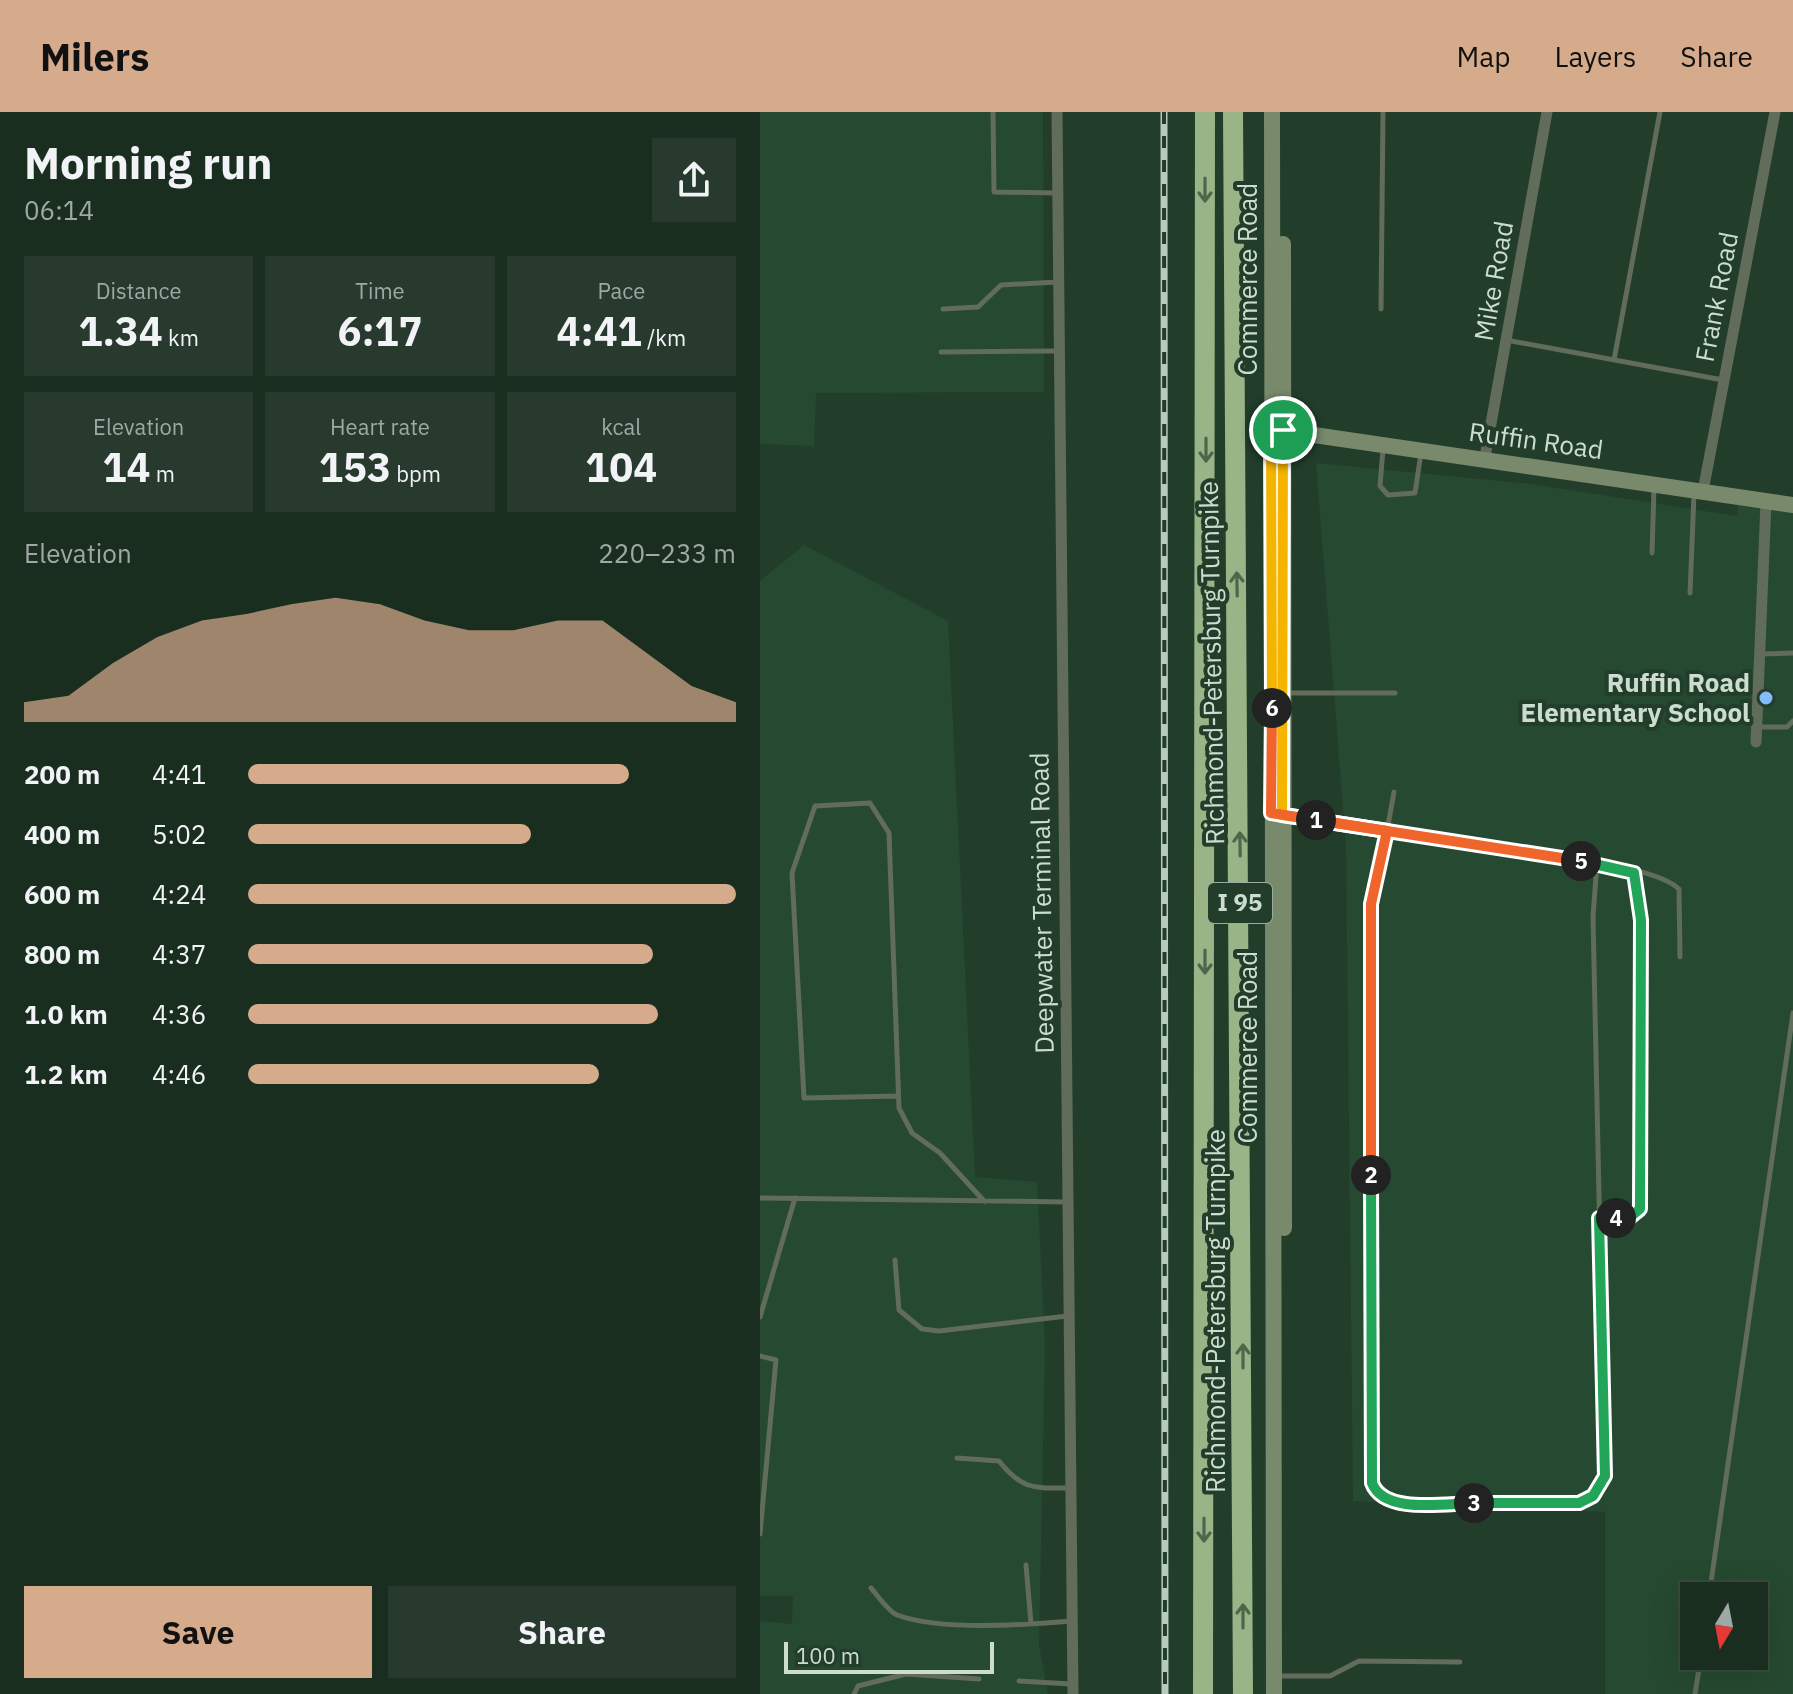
<!DOCTYPE html>
<html lang="en">
<head>
<meta charset="utf-8">
<style>
	:root { --surface:#1a2e20; --page:#273a2d; --text:#f1f3f6; --muted:#9fa8a5; --line:#384a3e; --accent:#d6ab8b }
	body { margin:0; font-family:"IBM Plex Sans",sans-serif; background:var(--page); color:var(--text); height:100vh; display:flex; flex-direction:column; font-size:30px; white-space:nowrap }
	* { box-sizing:border-box; margin:0 }
	p { font-size:26px; color:var(--muted) }
	.icon { flex:none; width:44px; height:44px; fill:none; stroke:currentColor; stroke-width:2; stroke-linecap:round; stroke-linejoin:round }
	.map { position:relative; flex:1; overflow:hidden }
	.side { display:flex; flex-direction:column; background:var(--surface); width:760px }
	.side>* { flex:none }
	.needle { width:52px; rotate:190deg }
	.controls { position:absolute; left:920px; top:1470px; display:grid; gap:16px }
	.controls a { display:grid; place-items:center; width:88px; height:88px; border-radius:0px; background:var(--surface); box-shadow:0 8px 32px #0002,0 0 0 2px var(--line); font-size:40px }
	.scale { position:absolute; left:24px; bottom:20px; width:210px; box-sizing:border-box; padding-left:8px; border:4px solid #ccddd0; border-top:0; font-size:22px; line-height:28px; white-space:nowrap; color:#ccddd0; -webkit-text-stroke:6px #223e2a; paint-order:stroke }
	.pin { position:absolute; display:grid; place-items:center; width:68px; height:68px; color:#fff; margin:-34px; border:4px solid #fff; border-radius:50%; box-shadow:0 2px 8px #0007 }
	.km { position:absolute; width:40px; height:40px; margin:-20px; border-radius:50%; background:#222; color:#fff; font-size:22px; line-height:40px; text-align:center }
	.round { display:grid; place-items:center; flex:none; width:84px; height:84px; border-radius:0px; background:var(--page) }
	.overview { display:flex; align-items:center; justify-content:space-between; height:136px; padding:0 24px }
	h1 { font-size:44px; font-weight:700; line-height:60px }
	.metrics { display:grid; grid-template-columns:repeat(3,1fr); gap:12px; height:136px; padding:8px 24px }
	.metrics div { display:grid; align-content:center; border-radius:0px; background:var(--page); text-align:center }
	.metrics b { font-size:40px; font-weight:700 }
	.metrics small { font-size:22px; font-weight:400 }
	.metrics p { font-size:22px }
	.chart { height:224px; padding:16px 24px }
	.chart p { display:flex; justify-content:space-between }
	.chart svg { width:100%; height:144px; margin-top:8px; fill:var(--accent); opacity:.7 }
	.cta { display:flex; gap:16px; margin-top:auto; padding:16px 24px }
	.cta a { flex:1; height:92px; border-radius:0px; background:var(--accent); color:#111; font-size:32px; font-weight:700; line-height:92px; text-align:center }
	.cta a+a { background:var(--page); color:var(--text) }
	ul { padding:0 24px; list-style:none; font-size:26px }
	li { display:grid; grid-template-columns:128px 96px 1fr; align-items:center; height:60px }
	li i { height:20px; border-radius:10px; background:var(--accent) }
	header { display:flex; align-items:center; gap:48px; box-sizing:border-box; height:112px; padding:0 40px; background:var(--accent); color:#111 }
	header strong { font-size:38px }
	nav { display:flex; gap:44px; margin-inline-start:auto; font-size:28px }
	main { display:flex; flex:1; min-height:0 }
	.map>svg:first-child { display:block }
	.built { fill:#264931; fill-rule:evenodd }
	.lines { fill:none; stroke-linecap:round; stroke-linejoin:round }
	.lane { stroke:#616c5a; stroke-width:5 }
	.street { stroke:#616c5a; stroke-width:11 }
	.secondary { stroke:#78896c; stroke-width:16 }
	.highway { stroke:#99b487; stroke-width:20 }
	.rail-casing { stroke:#b8cabc; stroke-width:7 }
	.rail { stroke:#223e2a; stroke-width:4; stroke-dasharray:12; stroke-linecap:butt }
	.oneway { stroke:#4c674b }
	.split-1-casing { stroke:#fff; stroke-width:16 }
	.split-2-casing { stroke:#fff; stroke-width:16 }
	.split-3-casing { stroke:#fff; stroke-width:16 }
	.split-4-casing { stroke:#fff; stroke-width:16 }
	.split-5-casing { stroke:#fff; stroke-width:16 }
	.split-6-casing { stroke:#fff; stroke-width:16 }
	.split-7-casing { stroke:#fff; stroke-width:16 }
	.split-1 { stroke:#f5b400; stroke-width:10 }
	.split-2 { stroke:#f0652b; stroke-width:10 }
	.split-3 { stroke:#22a559; stroke-width:10 }
	.split-4 { stroke:#22a559; stroke-width:10 }
	.split-5 { stroke:#22a559; stroke-width:10 }
	.split-6 { stroke:#f0652b; stroke-width:10 }
	.split-7 { stroke:#f5b400; stroke-width:10 }
	.poi-dot { fill:#82bcfa; stroke:#223e2a; stroke-width:3 }
	.labels { text-anchor:middle; stroke-width:8; stroke-linejoin:round; paint-order:stroke }
	.shield { fill:#223e2a; stroke:#99ad9e; stroke-width:2 }
	.shield-label { font-size:24px; font-weight:bold; fill:#ccddd0 }
	.street-label { font-size:26px; fill:#ccddd0; stroke:#223e2a }
	.poi-label { font-size:26px; font-weight:bold; fill:#ccddd0; stroke:#223e2a; text-anchor:end }
</style>
</head>
<body>
<header>
<strong>Milers</strong>
<nav><a>Map</a><a>Layers</a><a>Share</a></nav>
</header>
<main>
<section class="side">
<div class="overview"><div><h1>Morning run</h1><p>06:14</p></div><a class="round"><svg class="icon" aria-label="share" viewBox="0 0 24 24"><path d="M12 15V3M7 8l5-5 5 5M5 13v7h14v-7"/></svg></a></div>
<div class="metrics">
<div><p>Distance</p><b>1.34<small> km</small></b></div>
<div><p>Time</p><b>6:17</b></div>
<div><p>Pace</p><b>4:41<small> /km</small></b></div>
</div>
<div class="metrics">
<div><p>Elevation</p><b>14<small> m</small></b></div>
<div><p>Heart rate</p><b>153<small> bpm</small></b></div>
<div><p>kcal</p><b>104</b></div>
</div>
<div class="chart"><p><span>Elevation</span>220–233 m</p>
<svg viewBox="0 0 160 44" preserveAspectRatio="none"><path d="M0 44V38L10 36L20 26L30 18L40 13L50 11L60 8L70 6L80 8L90 13L100 16L110 16L120 13L130 13L140 23L150 33L160 38V44z"/></svg>
</div>
<ul>
<li><b>200 m</b>4:41<i style="width:78%"></i></li>
<li><b>400 m</b>5:02<i style="width:58%"></i></li>
<li><b>600 m</b>4:24<i style="width:100%"></i></li>
<li><b>800 m</b>4:37<i style="width:83%"></i></li>
<li><b>1.0 km</b>4:36<i style="width:84%"></i></li>
<li><b>1.2 km</b>4:46<i style="width:72%"></i></li>
</ul>
<div class="cta"><a>Save</a><a>Share</a></div>
</section>
<div class="map">
<svg width="1033" height="1582" viewBox="0 0 1033 1582">
	<rect width="100%" height="100%" fill="#223e2a"/>
	<path class="built" d="M 0,0 L 283,0 L 284,280 L 56,281 L 54,334 L 0,332 Z
		M 556,351 L 771,372 L 977,404 L 978,389 L 1033,397 L 1033,1582 L 845,1582 L 845,1400 L 593,1389 L 586,734 ZM 934,1484 L 994,1484 L 994,1544 L 934,1544 Z
		M 44,433 L 188,509 L 215,1065 L 277,1070 L 285,1233 L 279,1533 L 288,1582 L 0,1582 L 0,1509 L 32,1512 L 33,1484 L 0,1484 L 0,469 Z"/>
	<g class="lines">
		<path class="lane" d="M 233,0 L 234,80 L 296,81
			M 183,197 L 218,195 L 241,173 L 298,170
			M 621,197 L 623,0
			M 746,228 L 963,268
			M 181,240 L 297,239
			M 854,248 L 900,0
			M 623,337 L 620,374 L 628,383 L 655,381 L 661,341
			M 892,441 L 894,376
			M 930,481 L 934,382
			M 1001,542 L 1033,541
			M 525,581 L 635,581
			M 997,615 L 1027,615 L 1033,609
			M 528,703 L 627,719 L 634,680
			M 837,752 L 833,804 L 845,1364 L 833,1384 L 819,1391 L 637,1391 L 623,1386 L 612,1371 L 611,792 L 627,719 L 820,749 C 847,753 899,759 919,777 L 920,845
			M 138,984 L 44,986 L 32,761 L 55,694 L 110,691 L 129,721 L 139,996 L 152,1021 L 180,1041 L 225,1090
			M 0,1086 L 307,1090
			M 839,1106 L 869,1106 L 880,1097 L 882,825 L 874,761
			M 135,1148 L 139,1198 L 162,1217 L 179,1219 L 307,1204
			M 0,1205 L 35,1086
			M 0,1244 L 16,1248 L 0,1422
			M 197,1346 L 239,1349 C 262,1378 274,1376 309,1376
			M 266,1453 L 271,1512
			M 111,1476 C 118,1484 128,1499 137,1503 C 180,1519 264,1513 311,1509
			M 949,1484 L 1033,901
			M 517,1564 L 570,1564 L 599,1549 L 700,1550
			M 259,1569 L 311,1572
			M 94,1582 L 98,1574 L 146,1562 L 219,1567
			M 935,1582 L 941,1544"/>
		<path class="street" d="M 297,0 L 313,1582
			M 725,345 L 787,0
			M 943,379 L 1015,0
			M 996,630 L 1006,390"/>
		<path class="secondary" d="M 512,0 L 514,1582
			M 523,132 L 524,1116
			M 513,317 L 1033,393"/>
		<path class="highway" d="M 473,0 L 483,1582
			M 443,1582 L 445,0"/>
		<defs>
			<path id="rail" d="M 404,0 L 405,1582"/>
		</defs>
		<use href="#rail" class="rail-casing"/>
		<use href="#rail" class="rail"/>
	</g>
	<defs><path id="oneway-shaft" d="M-6 0H5M1.5-3L5.5 0L1.5 3" fill="none" stroke-width="1.6" stroke-linecap="round" stroke-linejoin="round" transform="scale(2)"/></defs>
	<g class="oneway">
		<use href="#oneway-shaft" transform="translate(445 78) rotate(90)"/>
		<use href="#oneway-shaft" transform="translate(446 338) rotate(90)"/>
		<use href="#oneway-shaft" transform="translate(477 472) rotate(-91)"/>
		<use href="#oneway-shaft" transform="translate(480 732) rotate(-91)"/>
		<use href="#oneway-shaft" transform="translate(445 850) rotate(90)"/>
		<use href="#oneway-shaft" transform="translate(483 1244) rotate(-90)"/>
		<use href="#oneway-shaft" transform="translate(444 1418) rotate(90)"/>
		<use href="#oneway-shaft" transform="translate(483 1504) rotate(-90)"/>
	</g>
	<g class="lines">
		<defs>
			<path id="split-1" d="M 523,318 L 522,703 L 556,708"/>
			<path id="split-2" d="M 556,708 L 627,719 L 611,792 L 611,1063"/>
			<path id="split-3" d="M 611,1063 L 612,1371 C 624,1403 687,1391 714,1391"/>
			<path id="split-4" d="M 714,1391 L 819,1391 L 833,1384 L 845,1364 L 839,1106 L 856,1106"/>
			<path id="split-5" d="M 821,749 L 874,761 L 881,808 L 880,1097 L 869,1106 L 856,1106"/>
			<path id="split-6" d="M 512,596 L 511,701 L 821,749"/>
			<path id="split-7" d="M 512,596 L 511,317 L 523,318"/>
		</defs>
		<use href="#split-1" class="split-1-casing"/>
		<use href="#split-2" class="split-2-casing"/>
		<use href="#split-3" class="split-3-casing"/>
		<use href="#split-4" class="split-4-casing"/>
		<use href="#split-5" class="split-5-casing"/>
		<use href="#split-6" class="split-6-casing"/>
		<use href="#split-7" class="split-7-casing"/>
		<use href="#split-1" class="split-1"/>
		<use href="#split-2" class="split-2"/>
		<use href="#split-3" class="split-3"/>
		<use href="#split-4" class="split-4"/>
		<use href="#split-5" class="split-5"/>
		<use href="#split-6" class="split-6"/>
		<use href="#split-7" class="split-7"/>
	</g>
	<circle class="poi-dot" cx="1006" cy="586" r="8"/>
	<g class="labels">
		<rect class="shield" x="448" y="771" width="64" height="40" rx="6"/>
		<g class="shield-label">
			<text x="480" y="799">I 95</text>
		</g>
		<g class="street-label">
			<text transform="translate(488 167) rotate(-90)" y="9">Commerce Road</text>
			<text transform="translate(734 169) rotate(-80)" y="9">Mike Road</text>
			<text transform="translate(957 185) rotate(-79)" y="9">Frank Road</text>
			<text transform="translate(776 329) rotate(8)" y="9">Ruffin Road</text>
			<text transform="translate(452 551) rotate(-91)" y="9">Richmond-Petersburg Turnpike</text>
			<text transform="translate(282 791) rotate(-91)" y="9">Deepwater Terminal Road</text>
			<text transform="translate(488 935) rotate(-90)" y="9">Commerce Road</text>
			<text transform="translate(456 1199) rotate(-90)" y="9">Richmond-Petersburg Turnpike</text>
		</g>
		<g class="poi-label">
			<text x="990" y="580">Ruffin Road<tspan x="990" dy="30">Elementary School</tspan></text>
		</g>
	</g>
</svg>
<div class="controls">
<a><svg class="needle" viewBox="-14 -14 28 28"><path d="M0-13l5 13h-10z" fill="#e53935"/><path d="M0 13l5-13h-10z" fill="#9fa8a5"/></svg></a>
</div>
<div class="scale">100 m</div>
<div class="pin" style="left:523px;top:318px;background:#1e9e55"><svg class="icon" aria-label="arrive" viewBox="0 0 24 24"><path d="M6 21V4h12l-3 4 3 4H6"/></svg></div>
<b class="km" style="left:556px;top:708px">1</b>
<b class="km" style="left:611px;top:1063px">2</b>
<b class="km" style="left:714px;top:1391px">3</b>
<b class="km" style="left:856px;top:1106px">4</b>
<b class="km" style="left:821px;top:749px">5</b>
<b class="km" style="left:512px;top:596px">6</b>
</div>
</main>
</body>
</html>
